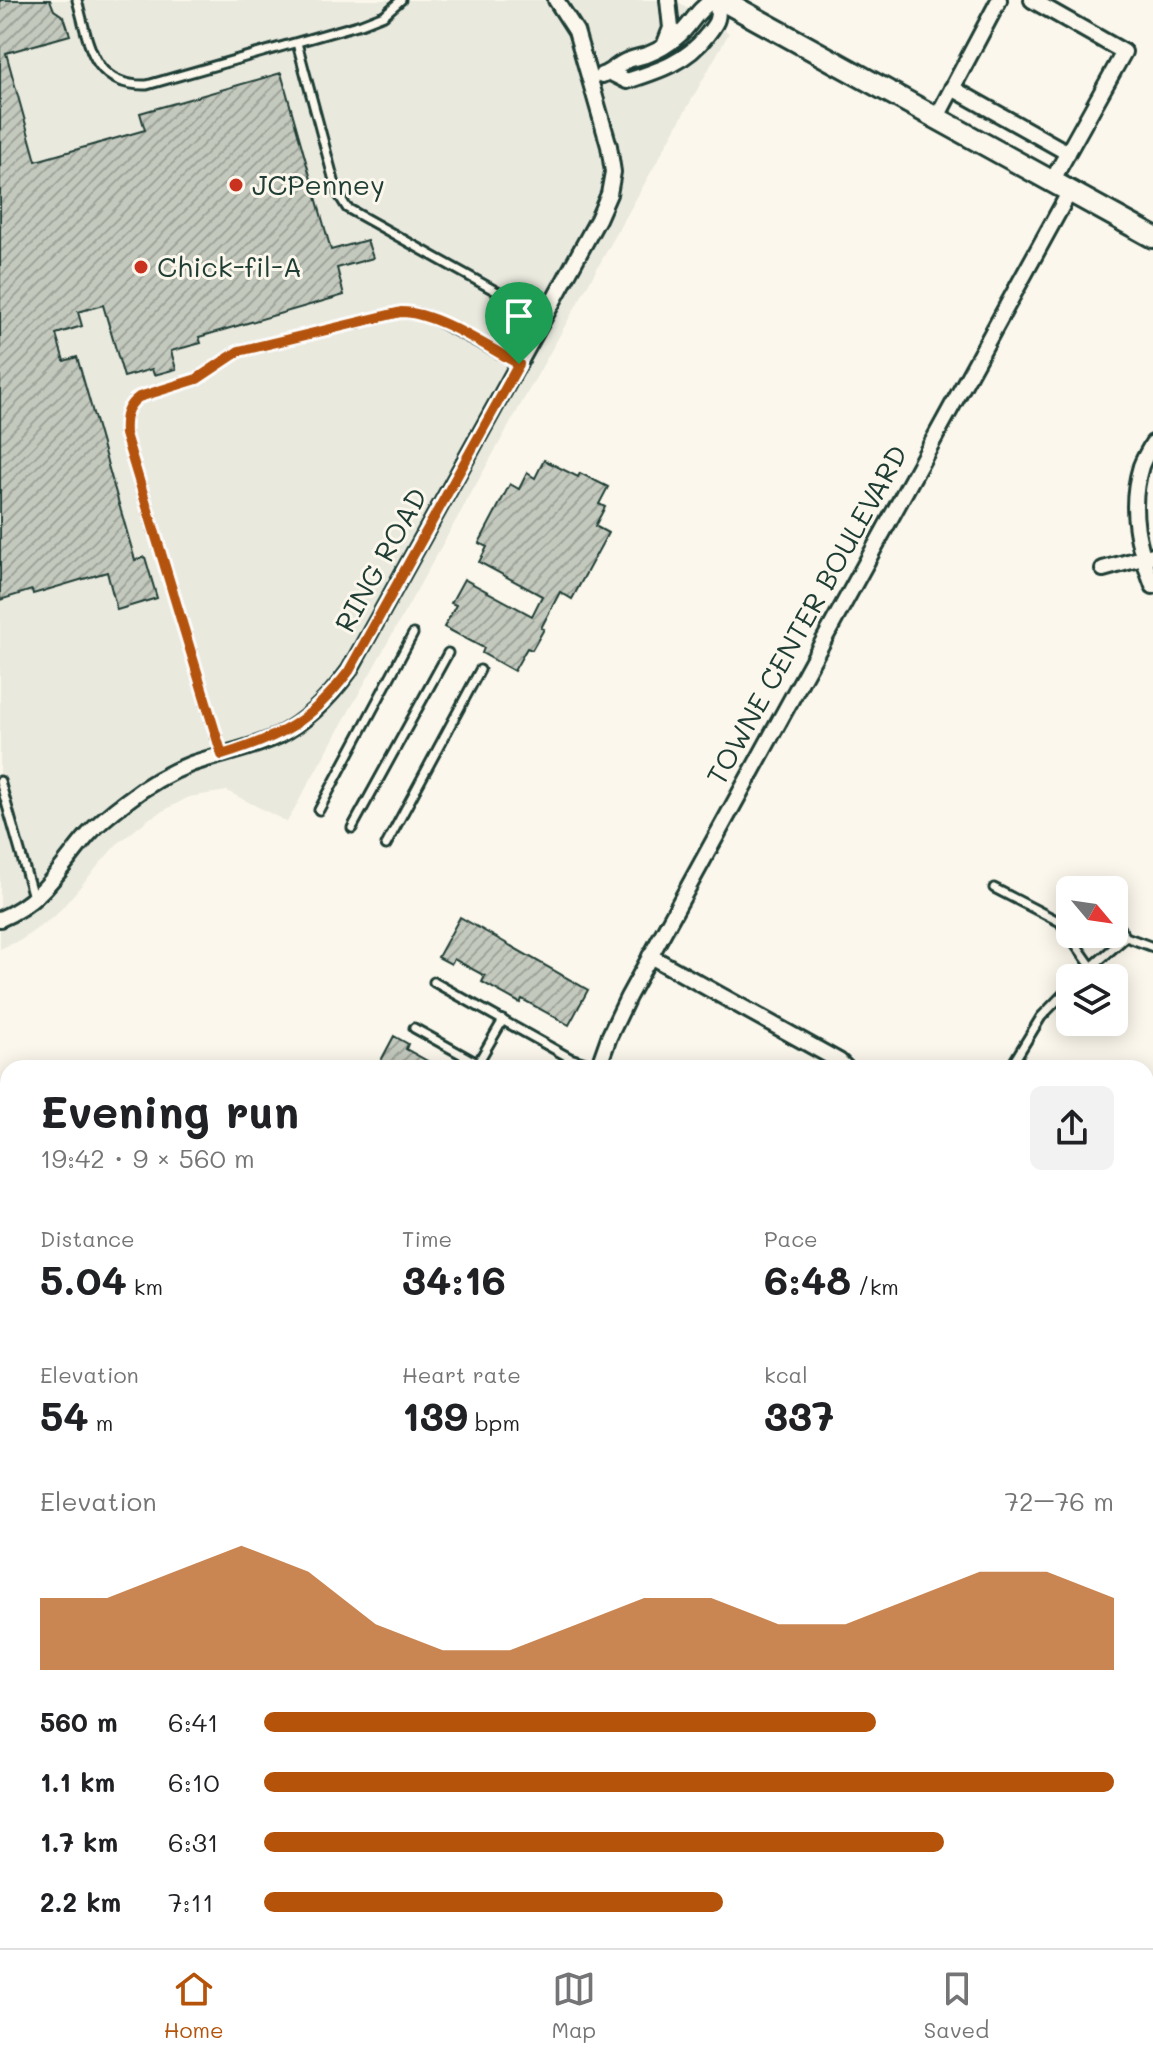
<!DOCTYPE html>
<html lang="en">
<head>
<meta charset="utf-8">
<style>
	:root { --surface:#fff; --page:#f2f2f2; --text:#202124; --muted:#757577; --line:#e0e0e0; --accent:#b45309 }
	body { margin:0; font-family:Mali,sans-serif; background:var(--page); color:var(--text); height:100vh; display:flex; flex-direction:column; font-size:30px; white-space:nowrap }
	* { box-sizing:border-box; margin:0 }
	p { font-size:26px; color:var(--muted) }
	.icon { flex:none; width:44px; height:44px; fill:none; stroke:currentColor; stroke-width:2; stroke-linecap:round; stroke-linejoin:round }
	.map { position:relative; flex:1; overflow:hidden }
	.drawer { position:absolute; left:0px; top:1060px; width:1154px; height:888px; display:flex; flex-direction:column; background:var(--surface); border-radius:24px 24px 0 0; box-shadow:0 4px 20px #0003 }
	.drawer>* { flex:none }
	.needle { width:52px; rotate:119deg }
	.tools { position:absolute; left:1056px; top:876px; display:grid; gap:16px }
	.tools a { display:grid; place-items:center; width:72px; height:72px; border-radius:12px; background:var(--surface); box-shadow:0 4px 20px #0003; font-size:40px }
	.pin { position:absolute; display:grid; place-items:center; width:68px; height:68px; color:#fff; margin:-82px -34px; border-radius:50% 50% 50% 0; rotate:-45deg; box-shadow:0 0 8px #0007 }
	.pin .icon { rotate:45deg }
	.round { display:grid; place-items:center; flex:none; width:84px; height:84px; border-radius:12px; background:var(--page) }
	.head { display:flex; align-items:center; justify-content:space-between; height:136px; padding:0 40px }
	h1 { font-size:44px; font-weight:700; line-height:60px }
	.metrics { display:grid; grid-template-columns:repeat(3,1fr); gap:12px; height:136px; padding:8px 40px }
	.metrics div { display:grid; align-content:center }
	.metrics b { font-size:40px; font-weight:700 }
	.metrics small { font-size:22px; font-weight:400 }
	.metrics p { font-size:22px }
	.chart { height:224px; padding:16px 40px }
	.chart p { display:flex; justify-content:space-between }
	.chart svg { width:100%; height:144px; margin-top:8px; fill:var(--accent); opacity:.7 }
	ul { padding:0 40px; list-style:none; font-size:26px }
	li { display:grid; grid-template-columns:128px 96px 1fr; align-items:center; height:60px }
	li i { height:20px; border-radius:10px; background:var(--accent) }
	.menu { display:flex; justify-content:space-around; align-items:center; height:112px; border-top:2px solid var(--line); background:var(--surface); font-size:22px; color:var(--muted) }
	.menu a { display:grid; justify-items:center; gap:4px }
	.menu .on { color:var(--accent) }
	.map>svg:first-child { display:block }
	.built { fill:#eae9de }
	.building { fill:url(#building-hatch); stroke:#1f3d34; stroke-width:2 }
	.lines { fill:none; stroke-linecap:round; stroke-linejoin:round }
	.lane-casing { stroke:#1f3d34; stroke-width:13 }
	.street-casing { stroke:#1f3d34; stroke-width:20 }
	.secondary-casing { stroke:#1f3d34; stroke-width:26 }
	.path { stroke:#1f3d34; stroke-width:3; stroke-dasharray:2 6; stroke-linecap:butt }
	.lane { stroke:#fbf7ec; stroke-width:7 }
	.street { stroke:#fbf7ec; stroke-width:14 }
	.secondary { stroke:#fbf7ec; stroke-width:20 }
	.route-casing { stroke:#fff; stroke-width:16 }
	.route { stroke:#b45309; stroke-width:10 }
	.poi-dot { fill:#c8321e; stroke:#fbf7ec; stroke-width:3 }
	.labels { text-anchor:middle; stroke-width:6; stroke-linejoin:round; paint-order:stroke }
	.poi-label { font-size:28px; fill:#1f3d34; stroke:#fbf7ec; text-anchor:start }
	.street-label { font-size:28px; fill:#1f3d34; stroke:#fbf7ec }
</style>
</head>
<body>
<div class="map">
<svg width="1153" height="1948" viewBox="0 0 1153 1948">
	<defs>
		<pattern id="building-hatch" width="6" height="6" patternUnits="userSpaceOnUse" patternTransform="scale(2)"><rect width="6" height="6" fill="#c4c9be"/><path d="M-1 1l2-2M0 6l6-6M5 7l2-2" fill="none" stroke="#9fa49b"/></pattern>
	</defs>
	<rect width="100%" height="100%" fill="#fbf7ec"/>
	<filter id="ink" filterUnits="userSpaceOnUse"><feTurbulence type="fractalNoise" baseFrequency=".0125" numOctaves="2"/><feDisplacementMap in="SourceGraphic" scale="16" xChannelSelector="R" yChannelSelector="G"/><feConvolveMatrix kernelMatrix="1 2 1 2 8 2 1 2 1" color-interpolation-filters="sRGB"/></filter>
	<g filter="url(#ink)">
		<path class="built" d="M 0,0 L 675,0 L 729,33 L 287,822 L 227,791 L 189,797 L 150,818 L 116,845 L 56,915 L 21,940 L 0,949 Z"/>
		<path class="building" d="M 0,0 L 50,0 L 54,10 L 64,17 L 70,35 L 6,53 L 36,161 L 145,130 L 140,113 L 281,73 L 331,250 L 367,240 L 373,258 L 337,268 L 344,295 L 199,337 L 201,343 L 171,351 L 176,369 L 154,375 L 152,369 L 124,377 L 103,305 L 78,312 L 82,326 L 56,334 L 64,361 L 77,357 L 135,560 L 145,557 L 157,598 L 117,610 L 107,572 L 33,594 L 32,590 L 0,600 Z
			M 544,460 L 578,477 L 580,473 L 608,487 L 599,504 L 605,507 L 595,526 L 608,533 L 572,599 L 560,592 L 541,628 L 544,629 L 532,650 L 527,648 L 514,671 L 482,653 L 484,648 L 444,627 L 456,605 L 451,603 L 464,579 L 532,616 L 542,596 L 479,562 L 487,547 L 479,543 L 510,484 L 519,489 L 527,473 L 535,478 Z
			M 460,917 L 588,990 L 569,1025 L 522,999 L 520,1003 L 482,982 L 485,976 L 454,959 L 451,964 L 438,957 Z
			M 394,1036 L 408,1044 L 406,1049 L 440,1068 L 377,1068 Z"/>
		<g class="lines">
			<defs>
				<path id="lane" d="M 77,0 C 89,42 91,87 147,85 L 361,24 L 384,15 L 401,0
					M 297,43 L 337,192 L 347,208 L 544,318
					M 222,755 L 125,434 C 124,418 126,406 139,397 L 195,380 L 239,351 L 401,312 L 419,314 L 429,317 L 519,364
					M 0,781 L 33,897
					M 319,810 L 413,634
					M 352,828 L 448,653
					M 386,845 L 480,670
					M 994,888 L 1060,922
					M 1070,917 L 1060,922 L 1091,966
					M 1114,921 L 1126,937
					M 1079,978 L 1126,937 L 1153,947
					M 434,982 L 570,1058 L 598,1067
					M 414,1028 L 486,1068
					M 475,1068 L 503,1020
					M 1010,1068 L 1041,1017 L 1070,987
					M 0,1239 L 8,1225
					M 0,1262 L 8,1266
					M 1148,1288 L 1153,1301
					M 0,1446 L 8,1450
					M 0,1534 L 8,1538
					M 1146,1585 L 1153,1588
					M 1146,1760 L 1153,1748
					M 512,1940 L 526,1948
					M 588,1948 L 592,1940
					M 620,1948 L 623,1948
					M 718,1948 L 722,1940
					M 805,1948 L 808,1940
					M 976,1948 L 981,1940"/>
				<path id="street" d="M 1032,0 L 1124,52 L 1052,181
					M 664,46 L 671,28 L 668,0
					M 609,72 L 627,81 C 658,71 687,62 707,35 C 711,30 716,24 717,19 C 719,13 717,6 717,0
					M 602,75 C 611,72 616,66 624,62 C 631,58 641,57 649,54 C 659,50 669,44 677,37 C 692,25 695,11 713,0
					M 952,88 L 1068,153
					M 937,117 L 999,0
					M 1153,443 C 1149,450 1144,458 1141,466 C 1128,509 1138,546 1153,586
					M 1103,569 L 1153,555
					M 0,919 C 42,902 59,869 87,836 C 99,822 113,811 128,800 C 147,785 168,773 191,764 C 220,754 251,749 278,736 C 307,721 330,697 349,671 L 544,318 L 598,219 L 609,194 L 613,172 L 609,146 L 576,31 L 556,0
					M 650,956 L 839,1061 L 846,1068
					M 598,1068 L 609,1037 L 628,997 L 1070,191
					M 765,1948 L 767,1940"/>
				<path id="secondary" d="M 722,0 L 1153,237
					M 0,1722 L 8,1727
					M 401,1940 L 415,1948"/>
			</defs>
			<use href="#lane" class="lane-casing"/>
			<use href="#street" class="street-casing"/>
			<use href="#secondary" class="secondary-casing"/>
			<path class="path" d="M 367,1940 L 381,1948"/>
			<use href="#lane" class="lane"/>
			<use href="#street" class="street"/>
			<use href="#secondary" class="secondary"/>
		</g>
	</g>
	<g class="lines" filter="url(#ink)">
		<defs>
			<path id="route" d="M 401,312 C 436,312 487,347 519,364 L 349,671 C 310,722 283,736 222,755 L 125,434 C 124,418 126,406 139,397 L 197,379 L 239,351 Z"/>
		</defs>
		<use href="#route" class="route-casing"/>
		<use href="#route" class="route"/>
	</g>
	<g class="poi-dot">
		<circle cx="236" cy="185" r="8"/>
		<circle cx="141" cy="267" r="8"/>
	</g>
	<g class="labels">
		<g class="poi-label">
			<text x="252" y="195">JCPenney</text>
			<text x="157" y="277">Chick-fil-A</text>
		</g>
		<g class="street-label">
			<text transform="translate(381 560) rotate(-61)" y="10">RING ROAD</text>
			<text transform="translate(807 615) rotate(-61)" y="10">TOWNE CENTER BOULEVARD</text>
		</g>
	</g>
</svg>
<div class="tools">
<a><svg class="needle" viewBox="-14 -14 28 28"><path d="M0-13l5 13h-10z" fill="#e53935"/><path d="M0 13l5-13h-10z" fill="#757577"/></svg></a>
<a><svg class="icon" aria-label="layers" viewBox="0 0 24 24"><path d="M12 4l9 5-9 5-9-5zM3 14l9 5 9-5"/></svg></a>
</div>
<div class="pin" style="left:519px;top:364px;background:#1e9e55"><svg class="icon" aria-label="arrive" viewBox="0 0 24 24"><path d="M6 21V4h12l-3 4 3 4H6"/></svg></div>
<section class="drawer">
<div class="head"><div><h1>Evening run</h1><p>19:42 · 9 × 560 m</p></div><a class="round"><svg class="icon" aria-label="share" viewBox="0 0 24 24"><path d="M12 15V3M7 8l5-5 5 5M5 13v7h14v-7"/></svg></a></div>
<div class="metrics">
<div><p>Distance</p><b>5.04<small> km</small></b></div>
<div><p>Time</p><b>34:16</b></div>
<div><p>Pace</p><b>6:48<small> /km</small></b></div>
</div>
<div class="metrics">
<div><p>Elevation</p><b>54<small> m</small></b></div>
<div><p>Heart rate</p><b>139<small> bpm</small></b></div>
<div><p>kcal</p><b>337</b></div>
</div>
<div class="chart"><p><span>Elevation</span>72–76 m</p>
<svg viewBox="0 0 160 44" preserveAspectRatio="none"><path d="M0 44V22L10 22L20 14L30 6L40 14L50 30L60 38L70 38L80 30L90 22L100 22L110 30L120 30L130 22L140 14L150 14L160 22V44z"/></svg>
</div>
<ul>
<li><b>560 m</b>6:41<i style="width:72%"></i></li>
<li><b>1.1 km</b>6:10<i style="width:100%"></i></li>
<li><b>1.7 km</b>6:31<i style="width:80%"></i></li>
<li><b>2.2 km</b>7:11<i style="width:54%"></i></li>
</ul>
</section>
</div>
<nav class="menu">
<a class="on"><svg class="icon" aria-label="home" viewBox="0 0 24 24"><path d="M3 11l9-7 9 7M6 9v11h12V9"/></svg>Home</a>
<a><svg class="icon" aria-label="map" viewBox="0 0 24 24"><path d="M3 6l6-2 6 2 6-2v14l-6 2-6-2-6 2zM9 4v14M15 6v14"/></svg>Map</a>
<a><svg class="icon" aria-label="saved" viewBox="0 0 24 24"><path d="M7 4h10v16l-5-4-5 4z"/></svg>Saved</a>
</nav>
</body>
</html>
